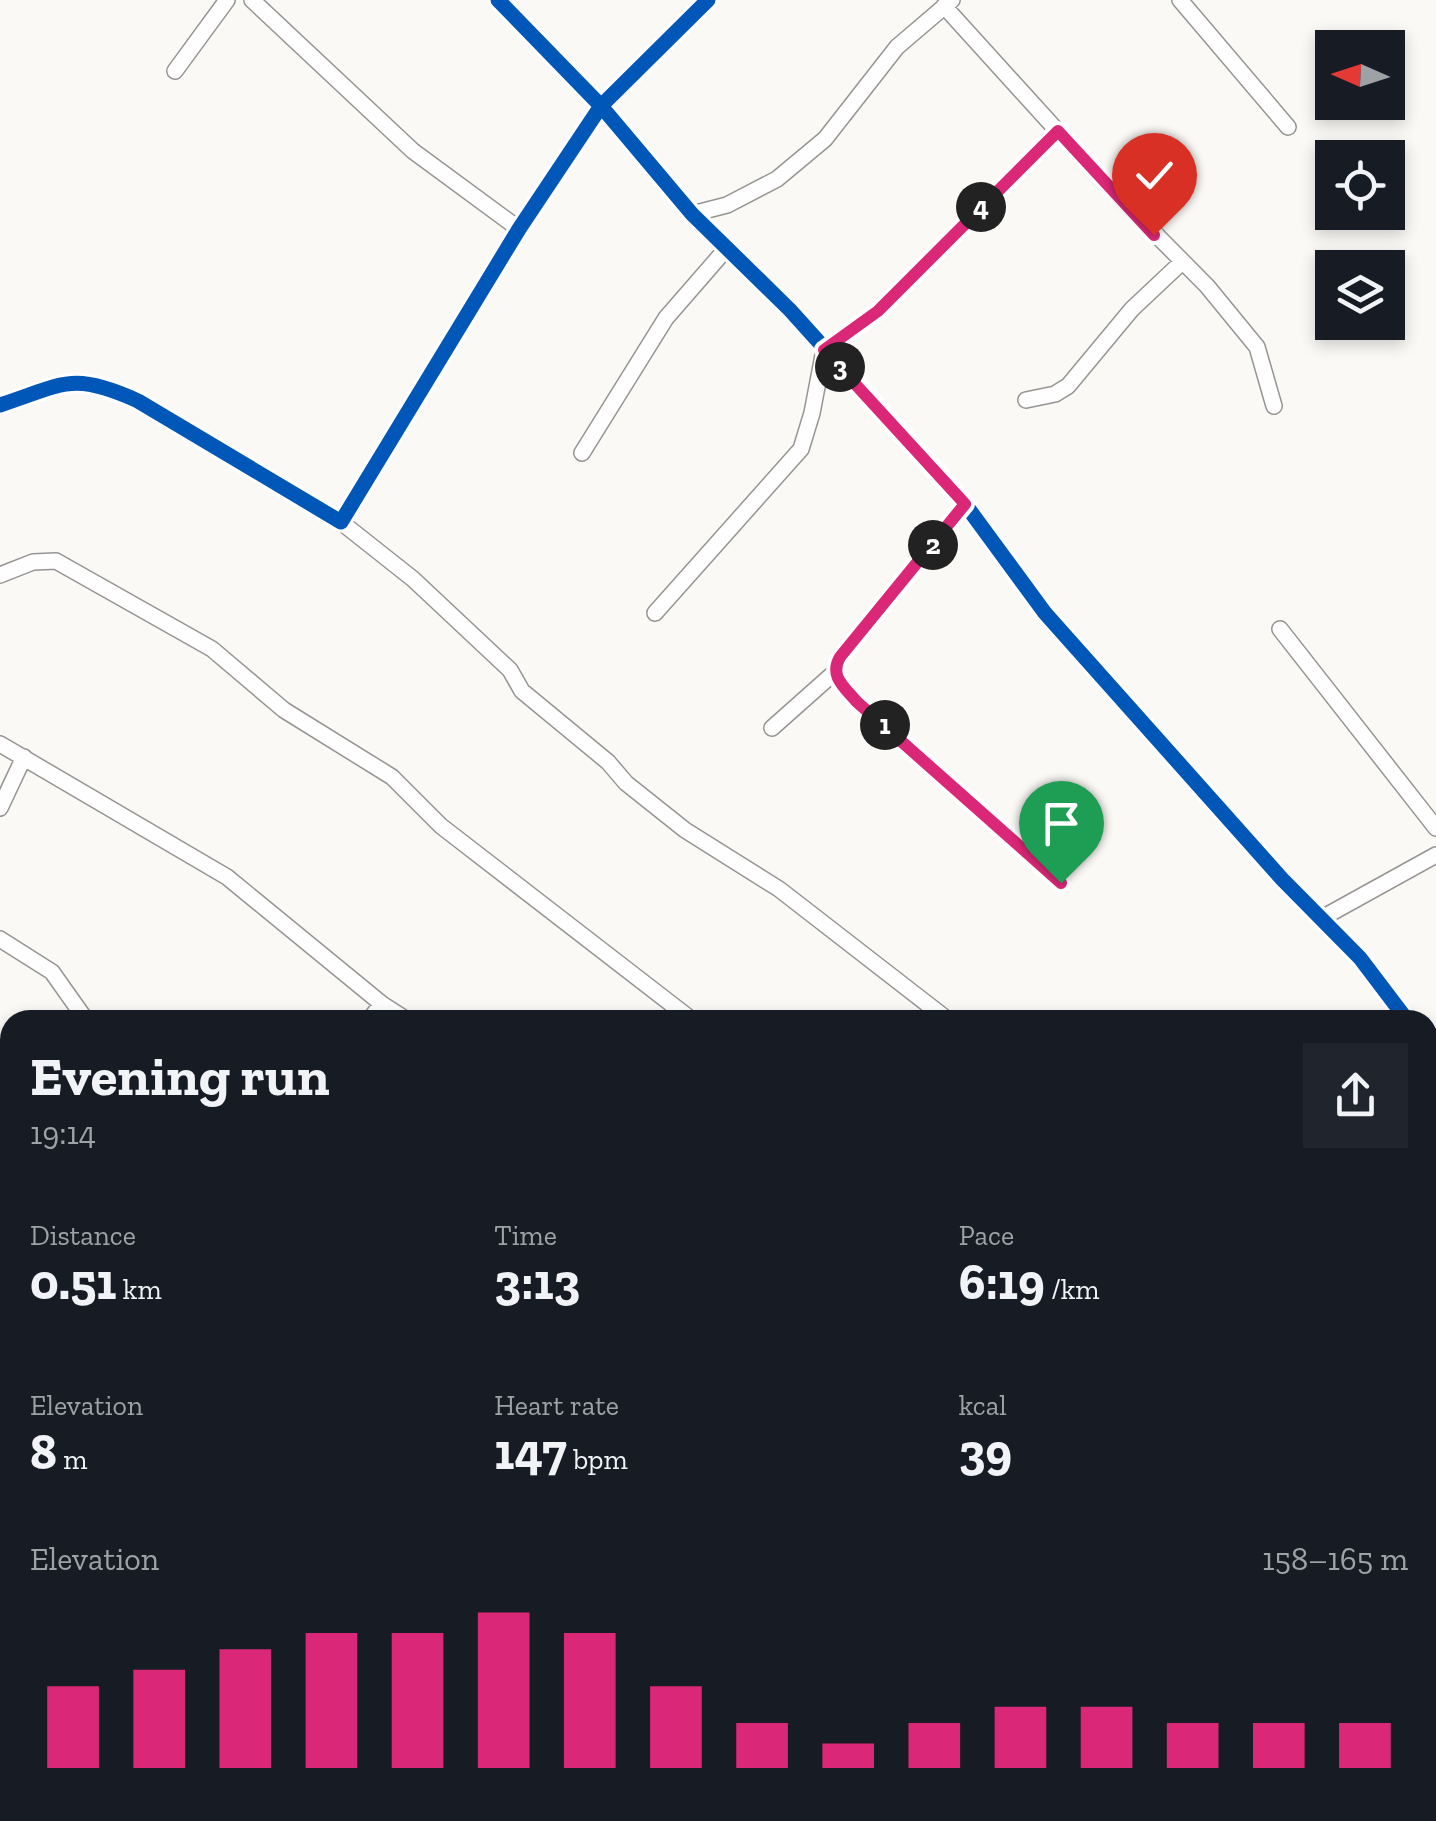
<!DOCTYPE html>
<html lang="en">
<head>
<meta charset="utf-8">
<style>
	:root { --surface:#171b24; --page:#20242c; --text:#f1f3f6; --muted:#9ea1a6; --accent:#db2777 }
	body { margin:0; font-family:"Zilla Slab",serif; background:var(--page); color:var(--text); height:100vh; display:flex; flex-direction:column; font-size:38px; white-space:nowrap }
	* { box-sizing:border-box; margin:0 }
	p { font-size:32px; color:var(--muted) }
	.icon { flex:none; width:55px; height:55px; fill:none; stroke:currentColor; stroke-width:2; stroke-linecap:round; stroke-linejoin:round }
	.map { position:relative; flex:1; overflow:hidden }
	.sheet { position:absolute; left:0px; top:1010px; width:1438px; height:812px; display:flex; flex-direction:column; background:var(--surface); border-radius:30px 30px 0 0; box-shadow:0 5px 15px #0003 }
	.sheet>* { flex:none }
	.needle { width:65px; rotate:273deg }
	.fabs { position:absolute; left:1315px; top:30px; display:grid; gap:20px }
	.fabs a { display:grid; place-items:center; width:90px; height:90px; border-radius:0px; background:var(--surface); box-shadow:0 5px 15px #0003; font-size:50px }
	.pin { position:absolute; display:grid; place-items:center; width:85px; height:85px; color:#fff; margin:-102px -42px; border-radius:50% 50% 50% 0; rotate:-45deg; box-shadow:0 0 10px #0007 }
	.pin .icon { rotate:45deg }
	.km { position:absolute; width:50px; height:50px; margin:-25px; border-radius:50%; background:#222; color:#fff; font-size:28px; line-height:50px; text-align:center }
	.round { display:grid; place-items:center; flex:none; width:105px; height:105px; border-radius:0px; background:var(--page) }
	.headline { display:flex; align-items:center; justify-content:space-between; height:170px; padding:0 30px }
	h1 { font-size:55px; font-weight:700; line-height:75px }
	.metrics { display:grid; grid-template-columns:repeat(3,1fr); gap:15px; height:170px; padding:10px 30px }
	.metrics div { display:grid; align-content:center }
	.metrics b { font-size:50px; font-weight:700 }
	.metrics small { font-size:28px; font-weight:400 }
	.metrics p { font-size:28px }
	.chart { height:280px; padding:20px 30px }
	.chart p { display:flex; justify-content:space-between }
	.chart svg { width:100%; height:180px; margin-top:10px; stroke:var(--accent); stroke-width:6 }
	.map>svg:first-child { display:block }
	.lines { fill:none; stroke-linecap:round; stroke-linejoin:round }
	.minor-casing { stroke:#969594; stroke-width:18 }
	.minor { stroke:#fefefe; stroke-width:15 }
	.cycleway-casing { stroke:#fff; stroke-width:21 }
	.cycleway { stroke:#0057b8; stroke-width:15 }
	.route-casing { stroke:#fff; stroke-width:20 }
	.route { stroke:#db2777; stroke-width:12 }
</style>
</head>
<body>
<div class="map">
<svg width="1436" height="1821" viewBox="0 0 1436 1821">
	<rect width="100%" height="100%" fill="#fbf9f6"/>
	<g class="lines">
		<defs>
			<path id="minor" d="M 252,0 L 413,151 L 519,229
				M 498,0 L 601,106 L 692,214 L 790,310 L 965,504 L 1045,613 L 1282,879 L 1360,958 L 1407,1020
				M 1180,0 L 1288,127
				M 944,6 L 1101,179 L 1207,286 L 1257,347 L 1274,406
				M 175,71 L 227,0
				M 692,214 L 727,205 L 777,179 L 825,139 L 897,47 L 952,0
				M 1026,400 L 1055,394 L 1068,386 L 1132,309 L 1182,262
				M 0,405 C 64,384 72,371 138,401 L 341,522 L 519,229 L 601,106 L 708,0
				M 582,453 L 666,318 L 726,249
				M 965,504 L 839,657 L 835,677 L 857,701 L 1061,883
				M 341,522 L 413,579 L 510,670 L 522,691 L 608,762 L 626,783 L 685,830 L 779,889 L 948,1020
				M 0,575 L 33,562 L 56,561 L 212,649 L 284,710 L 392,777 L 441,826 L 692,1020
				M 655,613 L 801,449 L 812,413 L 824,350 L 877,311 L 1058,131
				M 1280,629 L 1436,828
				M 772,728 L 835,672
				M 0,744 L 227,877 L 382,1004 L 407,1020
				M 0,808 L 24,757
				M 1322,918 L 1436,855
				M 0,939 L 52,972 L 86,1020
				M 369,1020 L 382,1004
				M 1428,1046 L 1436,1057
				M 2,1343 L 10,1339
				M 0,1402 L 10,1395
				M 0,1540 L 10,1532
				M 0,1744 L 10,1739
				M 875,1812 L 880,1821
				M 1222,1812 L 1235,1821
				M 386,1821 L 404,1812
				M 1085,1821 L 1094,1812"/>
		</defs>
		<use href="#minor" class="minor-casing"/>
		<use href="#minor" class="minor"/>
		<defs>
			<path id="cycleway" d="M 498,0 L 601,106 L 692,214 L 790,310 L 965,504 L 1045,613 L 1282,879 L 1360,958 L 1407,1020
				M 0,405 C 64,384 72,371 138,401 L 341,522 L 519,229 L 601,106 L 708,0"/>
		</defs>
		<use href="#cycleway" class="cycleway-casing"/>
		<use href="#cycleway" class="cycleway"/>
	</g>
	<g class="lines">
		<defs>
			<path id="route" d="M 1061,883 L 857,702 C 844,687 829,676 840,657 L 965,504 L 824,350 L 878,311 L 1058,131 L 1154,235"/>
		</defs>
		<use href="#route" class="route-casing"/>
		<use href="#route" class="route"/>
	</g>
</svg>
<div class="fabs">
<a><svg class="needle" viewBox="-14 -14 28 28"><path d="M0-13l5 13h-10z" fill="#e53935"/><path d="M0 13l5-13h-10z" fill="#9ea1a6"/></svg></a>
<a><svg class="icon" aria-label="locate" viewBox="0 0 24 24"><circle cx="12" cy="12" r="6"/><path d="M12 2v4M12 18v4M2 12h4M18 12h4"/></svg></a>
<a><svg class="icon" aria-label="layers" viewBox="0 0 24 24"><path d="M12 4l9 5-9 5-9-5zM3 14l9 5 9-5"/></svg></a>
</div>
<div class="pin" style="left:1061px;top:883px;background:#1e9e55"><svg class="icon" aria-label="arrive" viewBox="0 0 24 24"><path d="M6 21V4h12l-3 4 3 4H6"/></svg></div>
<div class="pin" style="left:1154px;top:235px;background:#d93025"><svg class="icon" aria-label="check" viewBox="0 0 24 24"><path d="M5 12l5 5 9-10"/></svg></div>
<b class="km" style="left:885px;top:725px">1</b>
<b class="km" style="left:933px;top:545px">2</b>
<b class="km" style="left:840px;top:367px">3</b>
<b class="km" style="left:981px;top:207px">4</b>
<section class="sheet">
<div class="headline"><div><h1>Evening run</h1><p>19:14</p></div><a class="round"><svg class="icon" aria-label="share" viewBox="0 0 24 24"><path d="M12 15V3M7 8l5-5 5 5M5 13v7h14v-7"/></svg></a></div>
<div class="metrics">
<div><p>Distance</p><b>0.51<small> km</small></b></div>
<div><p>Time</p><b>3:13</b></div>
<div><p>Pace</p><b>6:19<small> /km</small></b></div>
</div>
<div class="metrics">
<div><p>Elevation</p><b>8<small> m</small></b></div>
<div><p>Heart rate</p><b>147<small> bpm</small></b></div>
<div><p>kcal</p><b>39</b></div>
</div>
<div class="chart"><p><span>Elevation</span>158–165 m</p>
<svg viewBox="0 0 160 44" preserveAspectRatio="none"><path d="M5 44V24M15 44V20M25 44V15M35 44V11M45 44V11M55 44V6M65 44V11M75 44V24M85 44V33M95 44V38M105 44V33M115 44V29M125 44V29M135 44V33M145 44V33M155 44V33"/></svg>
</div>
</section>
</div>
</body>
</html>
